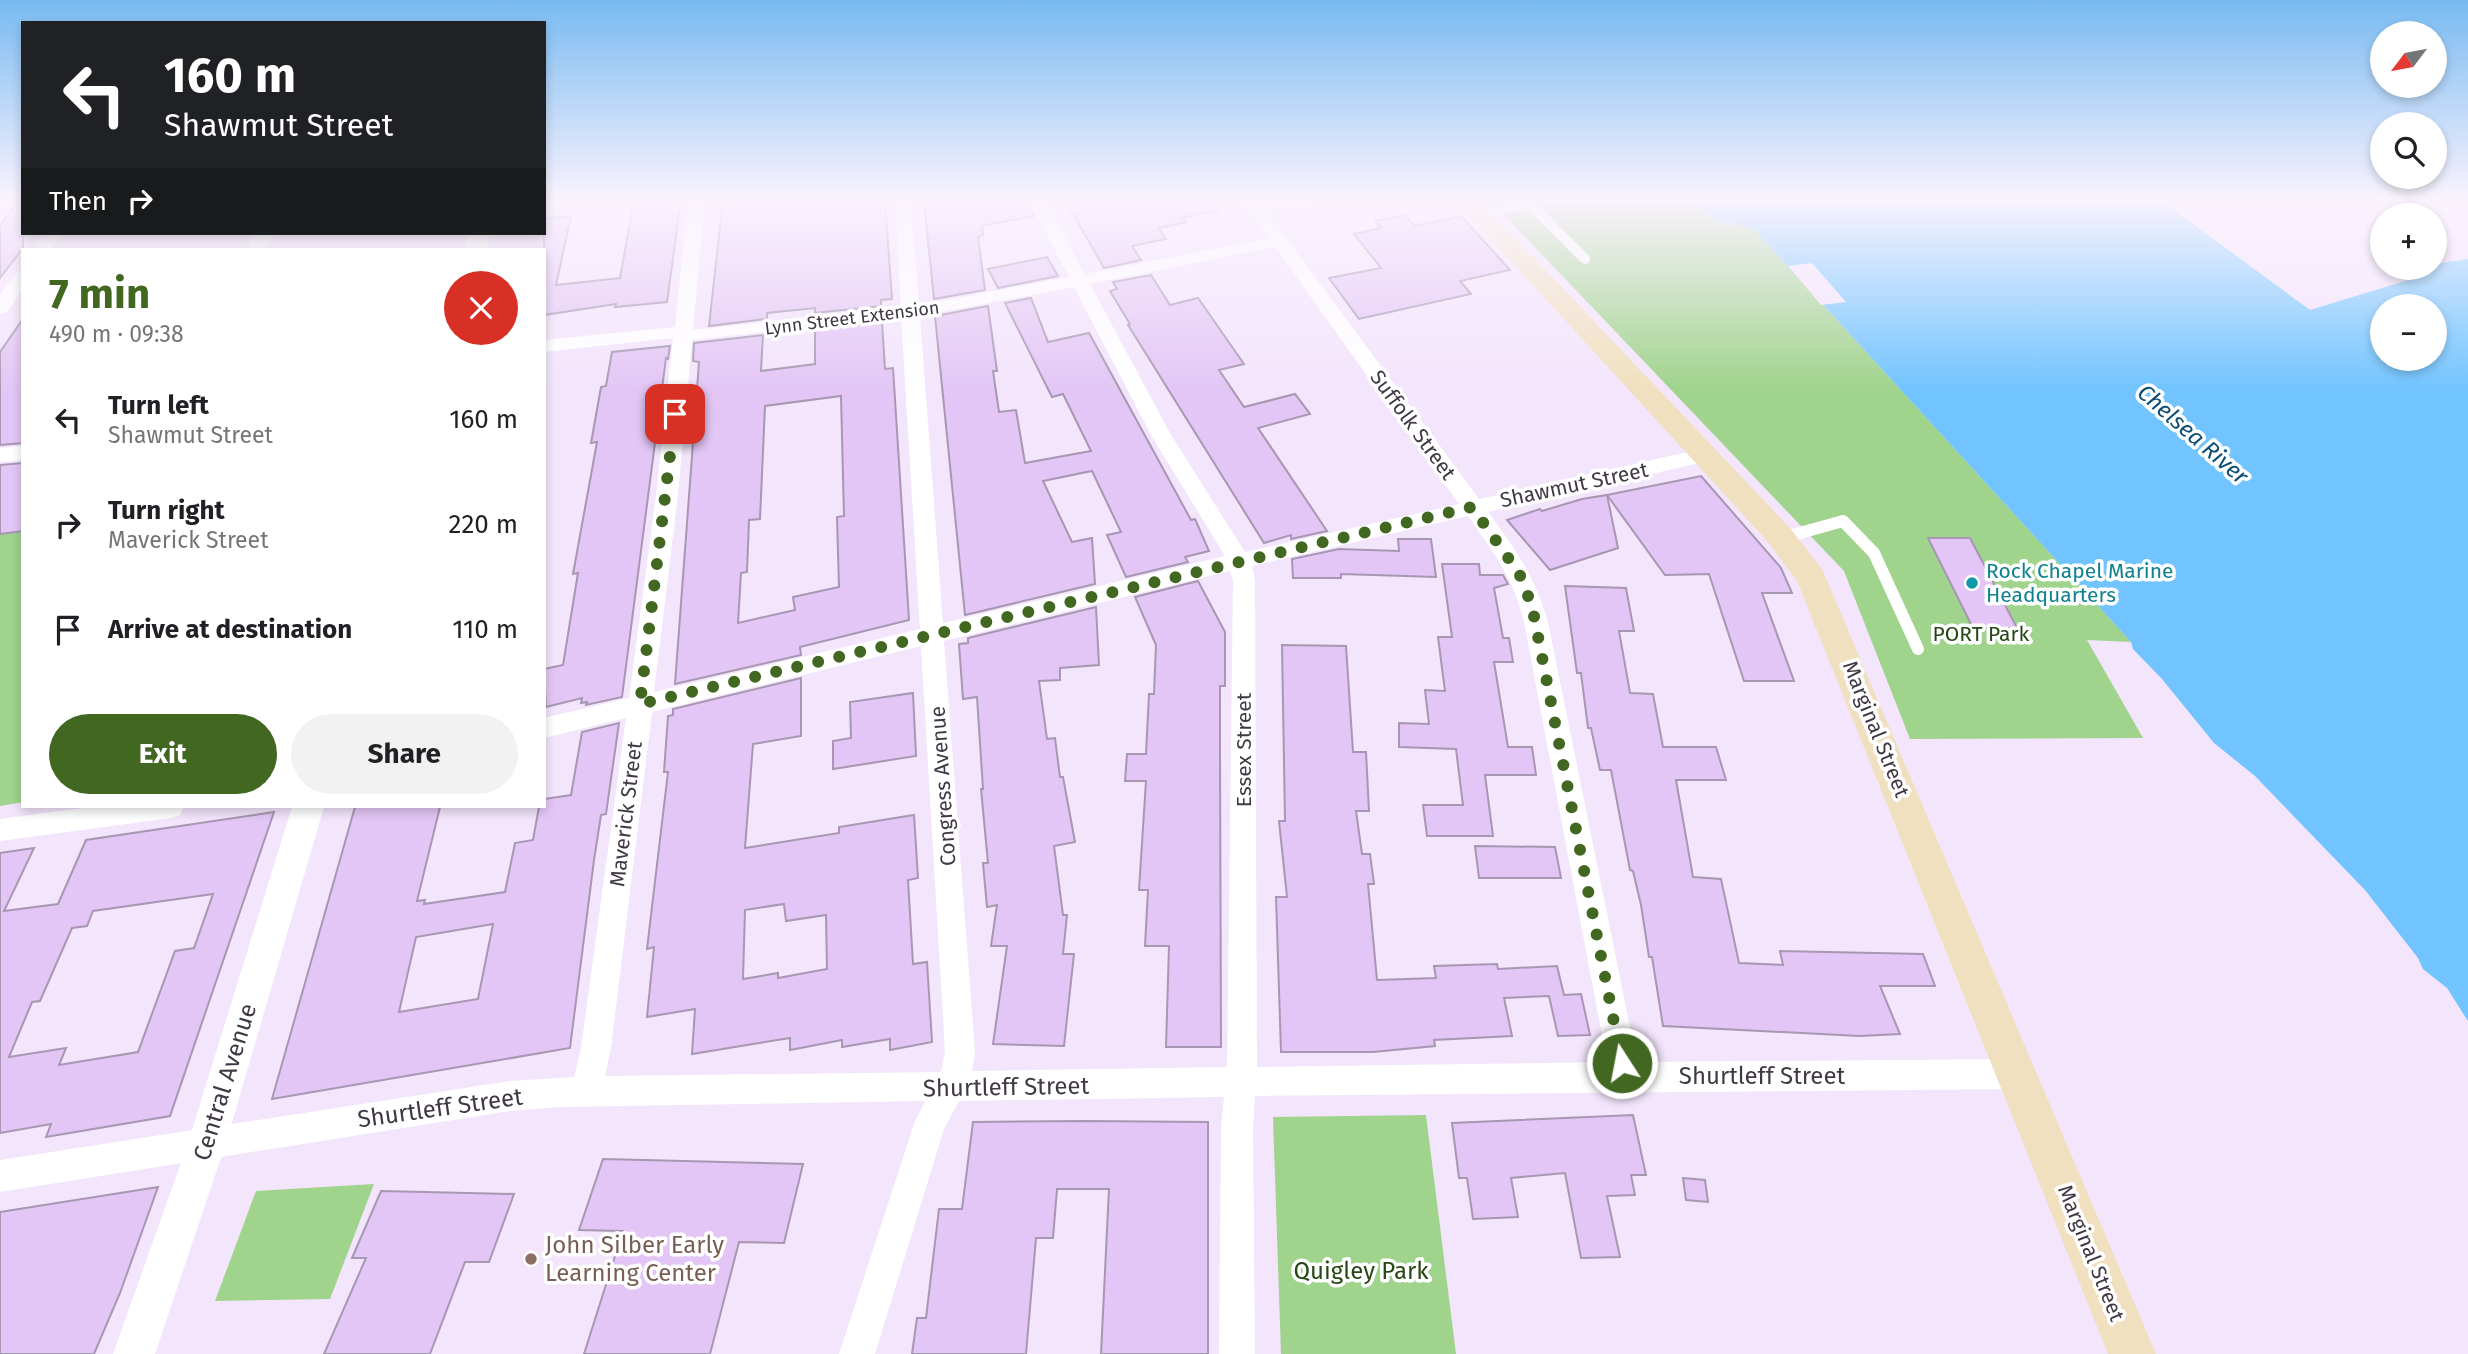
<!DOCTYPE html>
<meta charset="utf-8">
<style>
:root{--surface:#fff;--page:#f2f2f2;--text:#202124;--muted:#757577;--accent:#426720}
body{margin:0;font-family:"Fira Sans",sans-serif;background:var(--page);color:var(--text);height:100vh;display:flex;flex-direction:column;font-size:26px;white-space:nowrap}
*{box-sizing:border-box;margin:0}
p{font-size:23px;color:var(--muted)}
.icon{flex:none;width:38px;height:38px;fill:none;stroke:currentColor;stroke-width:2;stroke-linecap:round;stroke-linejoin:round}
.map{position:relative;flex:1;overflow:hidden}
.panel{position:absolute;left:21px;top:248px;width:525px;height:560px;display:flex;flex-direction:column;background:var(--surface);border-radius:0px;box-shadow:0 4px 10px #0003}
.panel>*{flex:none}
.guide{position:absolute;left:21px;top:21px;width:525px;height:214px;border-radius:0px;box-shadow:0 4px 10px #0003;background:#202124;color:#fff;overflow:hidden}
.needle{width:46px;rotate:238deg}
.fabs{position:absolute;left:2370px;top:21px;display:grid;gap:14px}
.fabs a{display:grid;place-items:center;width:77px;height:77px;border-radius:50%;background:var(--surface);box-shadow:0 4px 10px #0003;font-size:35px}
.pin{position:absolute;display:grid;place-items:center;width:60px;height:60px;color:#fff;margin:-30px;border-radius:14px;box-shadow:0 4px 10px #0006}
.me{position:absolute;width:77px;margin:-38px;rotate:349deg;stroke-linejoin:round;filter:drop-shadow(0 0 5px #0008)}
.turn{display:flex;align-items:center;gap:24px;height:147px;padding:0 28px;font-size:32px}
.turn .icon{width:91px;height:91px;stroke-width:2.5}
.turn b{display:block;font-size:49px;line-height:60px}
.then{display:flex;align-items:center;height:66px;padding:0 28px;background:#0003;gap:14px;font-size:26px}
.round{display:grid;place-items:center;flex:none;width:74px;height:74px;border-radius:37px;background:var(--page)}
.summary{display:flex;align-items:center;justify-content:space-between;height:119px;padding:0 28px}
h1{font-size:42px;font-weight:700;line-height:52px;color:var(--accent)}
.action{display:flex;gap:14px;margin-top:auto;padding:14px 28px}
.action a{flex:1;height:80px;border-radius:42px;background:var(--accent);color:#fff;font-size:28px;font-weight:700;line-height:80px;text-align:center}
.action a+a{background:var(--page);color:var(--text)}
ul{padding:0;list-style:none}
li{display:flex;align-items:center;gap:21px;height:105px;padding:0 28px}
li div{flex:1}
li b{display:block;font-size:26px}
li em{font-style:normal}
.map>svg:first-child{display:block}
.green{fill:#a0d38c}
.water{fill:#71c4ff;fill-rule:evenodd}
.pier{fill:#f3e5fc}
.building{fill:#e3c6f5;stroke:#a797b2;stroke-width:2;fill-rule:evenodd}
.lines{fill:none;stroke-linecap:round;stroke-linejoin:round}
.service-far1{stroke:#fff;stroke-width:10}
.service{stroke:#fff;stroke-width:12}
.minor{fill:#fff;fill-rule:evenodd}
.tertiary{fill:#fff;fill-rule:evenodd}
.secondary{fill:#f1e0bf;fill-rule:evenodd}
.route{stroke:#426720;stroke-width:12;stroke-dasharray:0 21.6}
.culture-dot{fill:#0f9aa8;stroke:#fff;stroke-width:2.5}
.education-dot{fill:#8d6e63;stroke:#fff;stroke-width:2.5}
.labels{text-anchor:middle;stroke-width:7;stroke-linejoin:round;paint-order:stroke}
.far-street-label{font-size:18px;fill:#403945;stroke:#fff}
.street-label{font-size:21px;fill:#403945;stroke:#fff}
.culture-label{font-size:21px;fill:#0d838f;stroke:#fff;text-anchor:start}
.park-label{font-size:21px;fill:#264815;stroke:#fff}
.water-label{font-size:23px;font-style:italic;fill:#0d4e74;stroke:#fff}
.near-street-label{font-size:24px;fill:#403945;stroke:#fff}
.near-education-label{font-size:24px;fill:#785e54;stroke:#fff;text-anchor:start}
.near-park-label{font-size:24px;fill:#264815;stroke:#fff}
</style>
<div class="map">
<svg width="2468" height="1354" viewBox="0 0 2468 1354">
<rect width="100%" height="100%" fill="#f3e5fc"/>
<!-- green -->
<g class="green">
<path d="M1490 200H1690L1716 220 1753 228 2131 642 2087 640 2143 738 1910 739 1844 571Z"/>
<path d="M23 531V802L0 806V534Z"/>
<path d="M1426 1115 1456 1354H1281L1273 1117Z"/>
<path d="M374 1184 330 1299 215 1301 256 1191Z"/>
</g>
<!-- water -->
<path class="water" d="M1690 200H2160L2310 310 2405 281 2427 268H2434V264L2468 259V1021L2447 988 2423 969 2418 958 2365 890 2255 776 2214 743 2162 679 2133 649 2131 642 1753 228 1716 220ZM2382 306H2434V359H2382Z"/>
<!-- pier -->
<path class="pier" d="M1812 263 1846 302 1821 305 1788 266Z"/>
<!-- building -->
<g class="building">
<path d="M19 200H23V248L0 278V226Z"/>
<path d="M634 200H681L667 302 615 307 616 304 544 315V219L571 216 556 285 620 278Z"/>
<path d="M723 200H885L892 299 881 300V306L815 313V308L767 313V319L709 326Z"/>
<path d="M943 200H1027L1034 216 982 226 983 235 978 237 985 290 934 299 924 202Z"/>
<path d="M1065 200H1218L1219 210 1183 218 1186 222 1159 228 1166 239 1132 246 1141 260 1104 268Z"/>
<path d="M1405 215 1414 226 1461 216 1510 270 1460 281 1471 294 1359 319 1329 278 1381 268 1354 234 1381 228 1375 221Z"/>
<path d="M1047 257 1058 276 998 288 988 269Z"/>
<path d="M1151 275 1170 305 1198 298 1244 364 1219 370 1244 407 1295 394 1310 414 1258 428 1327 531 1291 539V535L1264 543 1128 325 1130 324 1110 291 1117 289 1113 282Z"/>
<path d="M1031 298 1048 342 1089 333 1191 520 1195 519 1209 551 1185 557 1188 562 1126 577 1107 535 1121 532 1092 471 1043 481 1072 542 1092 538 1095 584 965 615 935 316 988 306 997 371H993L999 412 1016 410 1025 463 1091 451 1063 394 1052 397 1005 303Z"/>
<path d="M23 319V443L0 445V352Z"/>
<path d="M882 322 885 369 893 368 909 620 800 647 801 655 675 684 699 362 693 361 694 343 763 335 761 371 815 364V329ZM841 396 844 516 837 517 839 587 793 597 795 610 738 623 741 573 747 572 749 520 760 519 765 406Z"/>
<path d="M670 346 668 359 666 358 622 697 586 705 587 702 581 703 582 698 546 707 544 669 563 665 578 573 573 574 597 442 591 443 601 387 606 386 612 352Z"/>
<path d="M23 463V531L0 534V465Z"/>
<path d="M1701 476 1781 568 1792 593H1762L1794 681H1744L1709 574 1665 575 1607 495Z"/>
<path d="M1607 495 1618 548 1550 570 1507 520 1540 509 1542 511 1582 499Z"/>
<path d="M1928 538H1970L2017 628H1973Z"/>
<path d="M1398 539H1431L1436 577 1341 574V578H1293L1292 559 1339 549 1399 551Z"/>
<path d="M1442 564H1479L1480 575H1503L1508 584 1494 588 1503 638H1509L1513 662H1494L1508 747H1532L1536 775H1485L1493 836H1427L1423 805H1463L1456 749 1399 747V723L1429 724 1425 690 1445 691 1438 637H1452Z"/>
<path d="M1198 581 1225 632V686H1220V754L1221 1047H1166L1169 946H1145L1148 890H1139L1146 781H1125L1127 754H1146L1149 694H1154L1156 645 1135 597Z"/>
<path d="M1565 586 1626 588 1634 631H1619L1630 693 1653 694 1663 747H1716L1726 780H1676L1693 877 1721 879 1739 963 1783 965 1780 951 1923 954 1935 986H1880L1900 1034 1859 1036 1663 1026 1652 957H1649L1641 905 1633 871 1630 870 1611 770H1600L1591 728H1588L1581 673H1577Z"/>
<path d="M1096 607 1099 665 1060 668V680L1039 681 1047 739 1055 738 1060 777H1063L1075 842 1054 846 1063 915H1067L1063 954H1074L1064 1046 993 1044 1007 946H991L997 905 987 907 983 863H988L981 789H983L977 697 963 699 959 644 968 643V638Z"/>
<path d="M1282 645 1346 646 1353 752H1366L1369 811H1356L1362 854H1370L1374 884H1368L1377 980 1436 978 1434 966 1497 964 1498 969 1557 966 1564 995 1581 994 1590 1035 1558 1036 1549 996 1504 998 1512 1036 1434 1040 1435 1046 1373 1052H1281L1276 897H1287L1279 821H1285Z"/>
<path d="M801 678V736L753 744 745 848 839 833V827L914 815 918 878 908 880 913 964 927 962 932 1042 890 1050V1039L842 1047V1040L790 1050V1038L692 1054 695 1009 647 1017 654 947 647 949 668 772H664L668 716 673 715V709ZM784 904 786 921 826 915 827 969 778 978V973L743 979 745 910Z"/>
<path d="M913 693 916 756 833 769V741L851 738 850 702Z"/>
<path d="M619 723 606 814 601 815 594 860 570 1048 272 1099 355 807H440L417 901 425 900 424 904 505 892 515 843 533 840 539 807H544V799L571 795 582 732ZM493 924 478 999 399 1012 416 937Z"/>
<path d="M274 812 170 1116 46 1137 51 1124 0 1133V853L34 848 4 911 58 904 86 840ZM213 894 194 948 175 951 138 1052 59 1065 66 1048 9 1057 32 1002 40 1001 72 928 87 926 93 911Z"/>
<path d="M1475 846 1555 847 1561 878H1479Z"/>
<path d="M1633 1115 1646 1175H1631L1635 1195 1607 1196 1620 1257 1581 1258 1565 1173 1511 1178 1518 1217 1473 1219 1467 1178H1459L1452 1123Z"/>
<path d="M1085 1121 1208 1122V1354H1101L1109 1189H1057L1053 1238H1036L1026 1354H912L917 1318H926L939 1209H962L973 1122Z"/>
<path d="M603 1159 803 1164 784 1243 739 1242 710 1354H584L623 1231 579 1230Z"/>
<path d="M1683 1178 1705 1180 1708 1202 1686 1200Z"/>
<path d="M158 1187 120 1293 94 1354H0V1212Z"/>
<path d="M381 1191 514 1194 489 1262H465L430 1354H324L366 1258H352Z"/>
</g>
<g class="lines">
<!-- service-far1 -->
<g class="service-far1">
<path d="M1526 200 1585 259"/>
<path d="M1478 214 1529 203"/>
</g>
<!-- service -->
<path class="service" d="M1782 538 1843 521 1874 553 1918 649"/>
<!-- minor -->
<g class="minor">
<path d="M0 200H9L0 206Z"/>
<path d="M688 200H705L693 329H703L901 306 895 200H911L919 305 1069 277 1029 200H1046L1085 274 1269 238 1242 200H1259L1262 204 1279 200H1313L1311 204 1268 213 1479 499 1705 448 1712 450 1715 455 1712 460 1488 512C1516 550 1535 576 1548 622L1637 1062 2018 1059 2029 1064 2033 1074 2029 1084 2018 1089 1255 1096 1253 1127 1255 1354H1219L1221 1127 1224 1097 959 1101 944 1129 875 1354H839L914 1124 925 1101 560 1107 510 1111 0 1192V1160L510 1081 574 1077 581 1048 626 718 544 738V718L629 698 656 495 673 338 544 352V340L675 327ZM1275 247 1459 504 1245 552 1171 435 1090 284ZM1074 287 1151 435 1225 556 943 623 920 316ZM901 317 920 629 654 692 678 495 692 340ZM1468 516C1495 555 1512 575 1524 622L1607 1062 1257 1067 1255 580 1252 566ZM1230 571 1233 580 1227 1067 972 1071 975 1052 944 641ZM921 646 945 1052 941 1072 605 1076 611 1048 652 712Z"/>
<path d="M45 233H63L51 250H33Z"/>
<path d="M256 233H274L265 250H247Z"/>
<path d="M23 271V289L7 312 0 314V295L17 272Z"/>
<path d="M23 446V460L0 462V448Z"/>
<path d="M91 807H184L180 815 171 818 0 841V819Z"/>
</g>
<!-- tertiary -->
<g class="tertiary">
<path d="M470 233H491L486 250H464Z"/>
<path d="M292 807H324L226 1143 155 1354H113L188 1143Z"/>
</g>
<!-- secondary -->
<path class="secondary" d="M1455 200H1479L1790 528 1822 569 2156 1354H2108L1797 581 1768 542Z"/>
</g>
<!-- sky -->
<linearGradient id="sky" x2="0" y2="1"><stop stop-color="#78baf1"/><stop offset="0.51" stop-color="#faf3fe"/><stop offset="1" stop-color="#faf3fe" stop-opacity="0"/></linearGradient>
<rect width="2468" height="390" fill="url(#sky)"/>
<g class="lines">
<!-- route -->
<path class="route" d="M675 414 640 704 1472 507 1519 573 1532 606 1622 1063"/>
</g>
<!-- markers -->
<circle class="culture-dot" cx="1972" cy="583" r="7"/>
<circle class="education-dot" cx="531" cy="1259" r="7"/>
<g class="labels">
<!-- far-street labels -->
<g class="far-street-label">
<text transform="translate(852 318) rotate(-7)" y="6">Lynn Street Extension</text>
</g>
<!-- street labels -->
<g class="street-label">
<text transform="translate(1413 425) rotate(54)" y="7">Suffolk Street</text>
<text transform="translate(1574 485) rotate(-12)" y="7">Shawmut Street</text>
<text transform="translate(1876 729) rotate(68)" y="7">Marginal Street</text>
<text transform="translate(1244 750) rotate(-90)" y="7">Essex Street</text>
<text transform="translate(943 786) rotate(-94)" y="7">Congress Avenue</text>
<text transform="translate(626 814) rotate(-83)" y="7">Maverick Street</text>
<text transform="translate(2091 1253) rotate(68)" y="7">Marginal Street</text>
</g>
<!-- culture labels -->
<g class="culture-label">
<text x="1986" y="578">Rock Chapel Marine<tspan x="1986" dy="24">Headquarters</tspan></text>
</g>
<!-- park labels -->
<g class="park-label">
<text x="1981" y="641">PORT Park</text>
</g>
<!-- water labels -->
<g class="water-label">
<text transform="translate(2193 434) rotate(41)" y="8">Chelsea River</text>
</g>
<!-- near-street labels -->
<g class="near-street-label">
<text x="1762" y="1084">Shurtleff Street</text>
<text transform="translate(225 1082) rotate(-73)" y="8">Central Avenue</text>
<text transform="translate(1006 1087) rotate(-1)" y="8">Shurtleff Street</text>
<text transform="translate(440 1108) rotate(-8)" y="8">Shurtleff Street</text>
</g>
<!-- near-education labels -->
<g class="near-education-label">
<text x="545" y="1253">John Silber Early<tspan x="545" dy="28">Learning Center</tspan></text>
</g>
<!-- near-park labels -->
<g class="near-park-label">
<text x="1361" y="1279">Quigley Park</text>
</g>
</g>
</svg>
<div class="fabs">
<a><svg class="needle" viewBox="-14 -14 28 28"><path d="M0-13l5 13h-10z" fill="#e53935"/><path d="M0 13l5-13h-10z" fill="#757577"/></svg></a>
<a><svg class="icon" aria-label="search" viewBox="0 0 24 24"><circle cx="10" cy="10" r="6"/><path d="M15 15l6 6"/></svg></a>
<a>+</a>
<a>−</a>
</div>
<div class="pin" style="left:675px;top:414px;background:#d93025"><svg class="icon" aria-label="arrive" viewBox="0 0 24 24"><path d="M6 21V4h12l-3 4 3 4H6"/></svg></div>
<svg class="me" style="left:1622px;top:1063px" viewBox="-20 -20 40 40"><circle r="17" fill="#426720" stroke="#fff" stroke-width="3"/><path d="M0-11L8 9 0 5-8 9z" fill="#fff"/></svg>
<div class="guide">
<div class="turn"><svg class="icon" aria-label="left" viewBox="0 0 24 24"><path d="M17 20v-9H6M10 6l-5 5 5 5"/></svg><div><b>160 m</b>Shawmut Street</div></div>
<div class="then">Then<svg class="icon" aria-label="right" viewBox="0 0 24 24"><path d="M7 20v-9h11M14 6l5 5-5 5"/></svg></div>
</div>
<section class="panel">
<div class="summary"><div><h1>7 min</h1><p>490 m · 09:38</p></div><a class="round" style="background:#d93025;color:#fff"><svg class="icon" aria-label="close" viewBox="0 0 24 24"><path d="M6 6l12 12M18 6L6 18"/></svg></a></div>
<ul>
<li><svg class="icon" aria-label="left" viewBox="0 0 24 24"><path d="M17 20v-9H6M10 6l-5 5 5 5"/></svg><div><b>Turn left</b><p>Shawmut Street</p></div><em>160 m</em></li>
<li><svg class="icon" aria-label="right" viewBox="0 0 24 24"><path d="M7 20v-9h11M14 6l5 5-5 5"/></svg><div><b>Turn right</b><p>Maverick Street</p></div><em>220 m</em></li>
<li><svg class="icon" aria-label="arrive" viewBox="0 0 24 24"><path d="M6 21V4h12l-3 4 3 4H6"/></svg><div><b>Arrive at destination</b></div><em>110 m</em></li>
</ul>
<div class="action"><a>Exit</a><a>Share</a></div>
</section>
</div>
